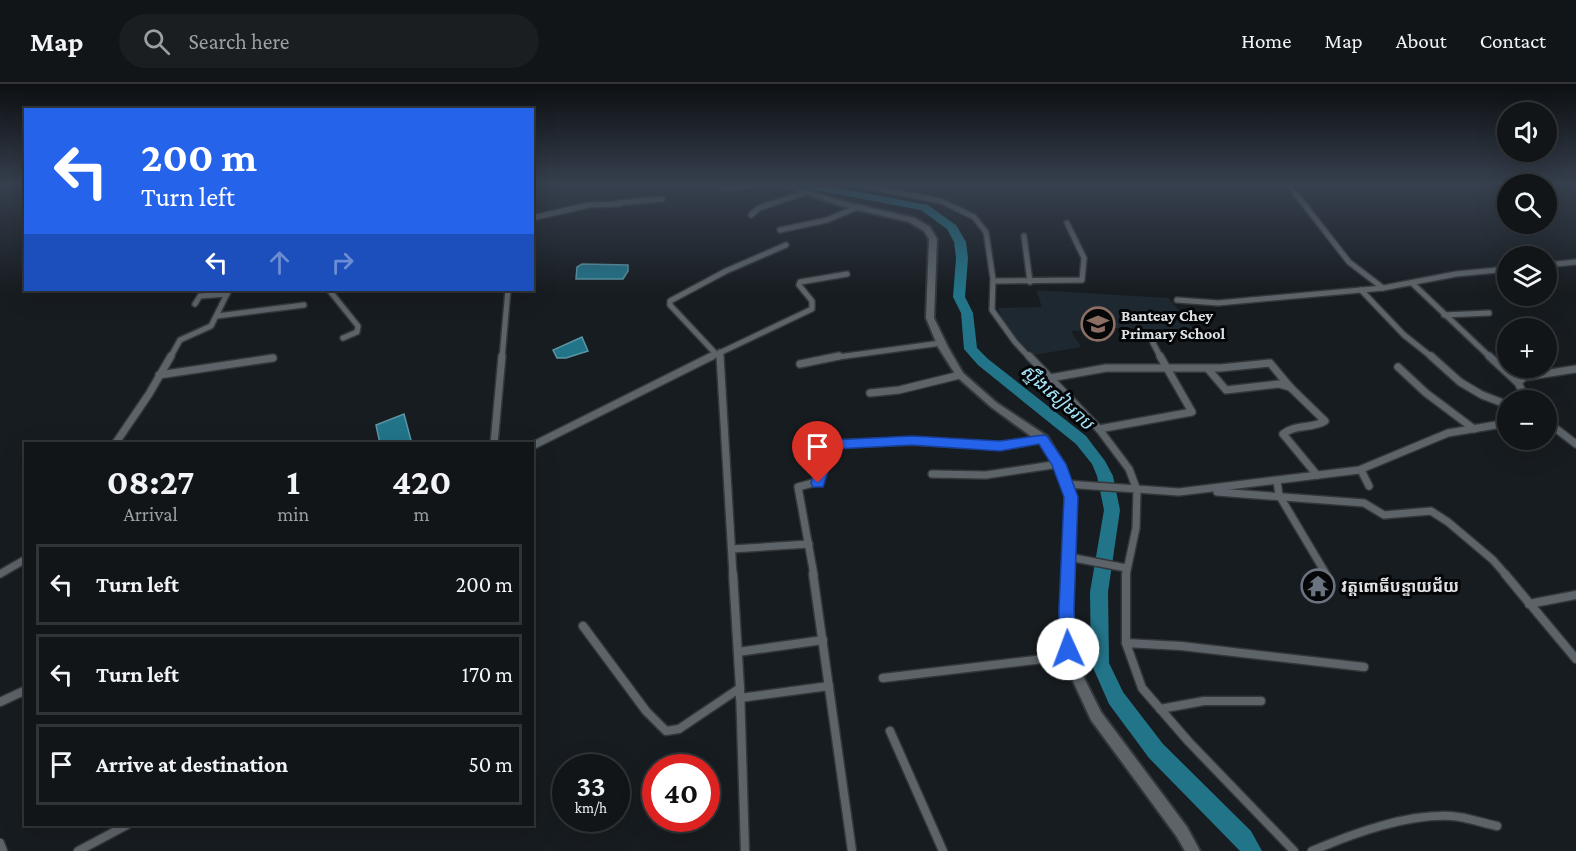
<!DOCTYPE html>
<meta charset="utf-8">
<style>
:root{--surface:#111518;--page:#1a1e21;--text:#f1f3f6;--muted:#9c9fa2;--line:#303437}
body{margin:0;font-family:"Crimson Pro","Noto Sans Khmer",serif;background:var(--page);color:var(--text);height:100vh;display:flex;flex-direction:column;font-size:22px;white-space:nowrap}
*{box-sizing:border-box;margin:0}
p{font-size:20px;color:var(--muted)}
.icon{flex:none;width:33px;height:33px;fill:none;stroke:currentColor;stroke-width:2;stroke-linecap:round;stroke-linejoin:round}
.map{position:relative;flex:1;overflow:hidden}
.drawer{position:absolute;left:24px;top:358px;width:510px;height:384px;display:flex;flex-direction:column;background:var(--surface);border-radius:0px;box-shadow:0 6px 24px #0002,0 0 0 2px var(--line)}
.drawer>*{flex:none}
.top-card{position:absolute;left:24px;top:24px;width:510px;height:183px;border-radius:0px;box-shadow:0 6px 24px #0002,0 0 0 2px var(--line);background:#2563eb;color:#fff;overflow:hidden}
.buttons{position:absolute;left:1497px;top:18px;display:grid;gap:12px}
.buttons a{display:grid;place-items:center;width:60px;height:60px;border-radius:50%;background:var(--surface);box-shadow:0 6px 24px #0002,0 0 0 2px var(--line);font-size:30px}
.speed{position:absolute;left:552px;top:670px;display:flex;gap:12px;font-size:30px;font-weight:700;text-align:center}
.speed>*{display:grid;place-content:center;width:78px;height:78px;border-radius:50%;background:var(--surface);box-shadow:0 6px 24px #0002,0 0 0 2px var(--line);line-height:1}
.speed small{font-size:15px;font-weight:400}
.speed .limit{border:9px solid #d22;background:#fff;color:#111}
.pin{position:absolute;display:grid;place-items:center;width:51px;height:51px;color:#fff;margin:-62px -26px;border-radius:50% 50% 50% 0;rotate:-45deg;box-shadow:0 0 6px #0007}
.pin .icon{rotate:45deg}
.me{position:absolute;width:66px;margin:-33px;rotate:358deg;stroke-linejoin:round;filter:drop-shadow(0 0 4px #0008)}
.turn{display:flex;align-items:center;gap:21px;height:126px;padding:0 18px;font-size:27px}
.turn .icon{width:78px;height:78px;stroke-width:2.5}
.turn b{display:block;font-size:42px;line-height:51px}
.lanes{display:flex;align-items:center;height:57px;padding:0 18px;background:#0003;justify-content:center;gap:30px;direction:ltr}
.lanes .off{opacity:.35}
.eta{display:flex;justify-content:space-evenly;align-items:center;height:102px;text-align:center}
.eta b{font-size:36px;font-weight:700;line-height:42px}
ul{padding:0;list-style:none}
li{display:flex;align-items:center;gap:18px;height:81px;margin:0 12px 9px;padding:0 6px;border:3px solid var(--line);border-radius:0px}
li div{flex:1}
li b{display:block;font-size:22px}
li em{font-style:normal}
header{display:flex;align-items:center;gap:36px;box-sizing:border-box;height:84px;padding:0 30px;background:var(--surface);border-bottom:2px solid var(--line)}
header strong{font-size:28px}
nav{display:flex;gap:33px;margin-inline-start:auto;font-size:21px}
.search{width:420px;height:54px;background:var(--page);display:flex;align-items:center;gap:15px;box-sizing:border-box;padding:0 21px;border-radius:33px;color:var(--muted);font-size:22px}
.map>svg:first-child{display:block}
.built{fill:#1e2830}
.water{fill:#227489;stroke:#5b95a5;stroke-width:1.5}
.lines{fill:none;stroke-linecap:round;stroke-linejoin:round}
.river{fill:#227489;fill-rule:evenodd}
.street-far2-casing{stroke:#33373a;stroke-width:8}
.street-far1-casing{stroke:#33373a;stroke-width:10}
.street-casing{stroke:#33373a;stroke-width:11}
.secondary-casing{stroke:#33373a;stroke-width:4}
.street-far2{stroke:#5d6469;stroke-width:5}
.street-far1{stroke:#5d6469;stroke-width:7}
.street{stroke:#5d6469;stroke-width:8}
.secondary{fill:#5d6469;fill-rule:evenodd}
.route{fill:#2563eb;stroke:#184099;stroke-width:1.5}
.labels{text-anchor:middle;stroke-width:6;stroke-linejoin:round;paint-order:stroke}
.poi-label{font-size:16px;font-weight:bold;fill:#dfe3e6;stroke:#050608;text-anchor:start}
.water-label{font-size:18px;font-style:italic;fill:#a7e4f7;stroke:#050608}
</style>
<header>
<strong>Map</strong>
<div class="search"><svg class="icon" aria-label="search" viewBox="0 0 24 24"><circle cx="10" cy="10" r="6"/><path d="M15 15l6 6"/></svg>Search here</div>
<nav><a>Home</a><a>Map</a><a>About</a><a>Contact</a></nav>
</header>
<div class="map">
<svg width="1576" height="767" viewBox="0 0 1576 767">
<rect width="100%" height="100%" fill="#171c20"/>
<!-- built -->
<path class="built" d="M1036 206 1169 214 1195 247 1112 244 1071 247 1081 263 1034 271 1016 254 1003 236 998 224 1042 223Z"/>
<!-- water -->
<g class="water">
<path d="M582 180 628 181V187L623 195H576L577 183Z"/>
<path d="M582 253 588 267 566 274H557L553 266Z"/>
<path d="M404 330 412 360H380L376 341Z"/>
</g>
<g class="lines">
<!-- river -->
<path class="river" d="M800 101H823L928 121 956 141 966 158 968 174 965 213 973 229 977 264 988 275 1086 352 1105 377 1113 392 1120 426 1108 508 1109 579 1123 608 1163 660 1251 747 1262 767H1240L1149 674 1109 620 1091 579 1090 508 1104 426 1097 392 1092 380 1076 360 978 281 964 265 961 229 953 213 956 174 954 158 947 145 921 126 805 104Z"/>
<!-- street-far2 casing -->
<g class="street-far2-casing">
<g id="street-far2">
<path d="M860 101 941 117 974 133 986 148 993 195 992 226 1015 258 1030 274"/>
<path d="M1289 101 1349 178 1383 204"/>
<path d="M723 105 749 101"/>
<path d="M616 119 662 115"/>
<path d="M751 131 759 124 804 109"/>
<path d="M532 134 589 121 619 120"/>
<path d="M780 146 827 136 858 123"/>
<path d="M1024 152 1030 198"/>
<path d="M1546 181 1576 178"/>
<path d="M993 197 1082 196 1084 174 1067 139"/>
<path d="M1413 200 1491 274"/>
<path d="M329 206 358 242 357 248 343 254"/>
<path d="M1361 206 1404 251 1433 274"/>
<path d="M1177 216 1218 219 1383 204 1456 190 1508 185"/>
<path d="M195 220 200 212 227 210"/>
<path d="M1444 231 1489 229"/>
<path d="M217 232 304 221"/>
<path d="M1153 259 1161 274"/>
<path d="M720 268V274"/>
<path d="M716 270 670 221V217L726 187 786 161"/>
<path d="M170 274 180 256 211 242 229 206"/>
<path d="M502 274 508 206"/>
<path d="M709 274 812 225V217L799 201 800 198 847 190"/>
<path d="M831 274 941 259"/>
</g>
</g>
<!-- street-far1 casing -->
<g class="street-far1-casing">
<g id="street-far1">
<path d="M720 272 733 491"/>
<path d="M1029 272 1099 345 1129 385 1137 406 1136 444 1126 491"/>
<path d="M1431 272 1460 298 1482 311 1508 321"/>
<path d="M1489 272 1518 299"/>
<path d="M800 280 839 272"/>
<path d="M1398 283 1426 309 1474 345"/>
<path d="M1208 285 1226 306 1279 300 1290 303"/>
<path d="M159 291 273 274"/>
<path d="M1050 294 1106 284H1220L1270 279 1290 303 1325 337C1312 345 1295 340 1283 350L1317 391"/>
<path d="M870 309 899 306 960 291"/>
<path d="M1527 316 1518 299 1524 293 1576 285"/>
<path d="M1546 337 1576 360"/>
<path d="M1099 345 1192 328 1160 272"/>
<path d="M115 360 149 310 171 272"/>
<path d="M494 360 502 272"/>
<path d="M532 362 712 272"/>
<path d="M1361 386 1369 402"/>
<path d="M932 390 986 391 1059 380"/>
<path d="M1277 397 1279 411 1326 490"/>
<path d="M1066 400 1179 408 1359 386 1448 349 1508 339"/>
<path d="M1217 408 1364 419 1384 431 1431 427 1448 438 1493 476 1506 491"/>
<path d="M732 465 809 460"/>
<path d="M1069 473 1126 484"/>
<path d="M0 490 26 475"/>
<path d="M814 491 798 403 820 397 827 365 832 360 912 357 1000 362 1043 355"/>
</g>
</g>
<!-- street casing -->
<g class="street-casing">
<g id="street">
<path d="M733 490 740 604 745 767"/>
<path d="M813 490 852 767"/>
<path d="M1126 490V559L1142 604 1189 658 1294 767"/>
<path d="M1505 490 1576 575"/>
<path d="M1529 520 1576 511"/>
<path d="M583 542 646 627 666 647 679 645 740 604"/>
<path d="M1126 559 1181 562 1364 583"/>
<path d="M738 568 823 556"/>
<path d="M883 594 1069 572"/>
<path d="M740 614 829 602"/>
<path d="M0 618 26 606"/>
<path d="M1160 625 1204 617H1261"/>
<path d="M890 647 943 767"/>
<path d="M0 759 3 767"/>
<path d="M78 767 127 741"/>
<path d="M1312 767C1354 749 1406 730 1451 732 1467 733 1482 739 1497 742"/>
</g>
</g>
<!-- secondary casing -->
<g class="secondary-casing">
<path id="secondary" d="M778 101H790L846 118 915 134 930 143 937 155 934 234 948 263 963 289 997 319 1047 352 1064 380 1076 413 1072 540 1074 565 1078 582 1101 628 1187 743 1200 767H1185L1177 753 1091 636 1066 582 1062 565 1060 540 1066 413 1054 381 1039 358 991 323 957 293 938 263 926 234 929 155 924 147 909 138 841 122Z"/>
</g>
<!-- street-far2 -->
<use href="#street-far2" class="street-far2"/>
<!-- street-far1 -->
<use href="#street-far1" class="street-far1"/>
<!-- street -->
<use href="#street" class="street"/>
<!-- secondary -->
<use href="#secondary" class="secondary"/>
</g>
<!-- sky -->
<linearGradient id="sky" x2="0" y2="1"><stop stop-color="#0d0f12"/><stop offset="0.48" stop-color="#36404e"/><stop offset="1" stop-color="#36404e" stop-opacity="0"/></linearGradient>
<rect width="1576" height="209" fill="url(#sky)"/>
<!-- route -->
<path class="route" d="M1043 351 1047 352 1066 380 1078 413 1074 525 1076 565 1073 570 1068 572 1062 570 1059 565V525L1064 413 1052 381 1039 360 1000 367 912 361 835 365 823 403H813L811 399 820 365 832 356 912 352 1000 357Z"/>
<!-- icons -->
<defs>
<g id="school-ring" transform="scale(1.725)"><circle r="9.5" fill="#050608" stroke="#8d6e63" stroke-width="1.5"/><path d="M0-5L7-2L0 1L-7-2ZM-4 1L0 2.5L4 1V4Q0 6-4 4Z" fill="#8d6e63"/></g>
<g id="temple-ring" transform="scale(1.725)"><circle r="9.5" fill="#050608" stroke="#6b7280" stroke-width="1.5"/><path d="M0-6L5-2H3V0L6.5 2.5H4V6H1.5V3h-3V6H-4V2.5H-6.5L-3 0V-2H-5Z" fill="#6b7280"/></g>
</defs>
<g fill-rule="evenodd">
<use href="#school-ring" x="1098" y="240"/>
<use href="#temple-ring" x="1318" y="502"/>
</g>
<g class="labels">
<!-- poi labels -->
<g class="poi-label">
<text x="1121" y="237">Banteay Chey<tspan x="1121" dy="18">Primary School</tspan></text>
<text x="1341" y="508">វត្តពោធិ៍បន្ទាយជ័យ</text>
</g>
<!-- water labels -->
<g class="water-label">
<text transform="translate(1057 313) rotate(41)" y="6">ស្ទឹងសៀមរាប</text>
</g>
</g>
</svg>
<div class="buttons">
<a><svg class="icon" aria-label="sound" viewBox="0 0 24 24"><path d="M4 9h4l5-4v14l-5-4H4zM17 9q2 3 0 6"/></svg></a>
<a><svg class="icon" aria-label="search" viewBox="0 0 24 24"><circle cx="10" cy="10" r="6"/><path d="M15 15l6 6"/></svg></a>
<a><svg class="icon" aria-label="layers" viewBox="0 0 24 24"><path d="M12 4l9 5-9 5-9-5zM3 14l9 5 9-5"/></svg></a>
<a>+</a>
<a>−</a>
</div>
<div class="speed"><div>33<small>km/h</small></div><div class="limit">40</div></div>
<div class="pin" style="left:818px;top:399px;background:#d93025"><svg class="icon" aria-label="arrive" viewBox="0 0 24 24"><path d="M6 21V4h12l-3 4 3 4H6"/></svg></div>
<svg class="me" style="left:1068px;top:565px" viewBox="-20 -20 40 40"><circle r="19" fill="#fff"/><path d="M0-13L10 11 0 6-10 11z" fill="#2563eb"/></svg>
<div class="top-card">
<div class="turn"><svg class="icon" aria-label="left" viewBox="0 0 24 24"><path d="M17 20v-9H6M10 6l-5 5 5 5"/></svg><div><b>200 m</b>Turn left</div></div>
<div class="lanes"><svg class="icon" aria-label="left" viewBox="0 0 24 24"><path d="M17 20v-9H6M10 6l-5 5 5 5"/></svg><svg class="icon off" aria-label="ahead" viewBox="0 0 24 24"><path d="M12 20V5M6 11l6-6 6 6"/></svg><svg class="icon off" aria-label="right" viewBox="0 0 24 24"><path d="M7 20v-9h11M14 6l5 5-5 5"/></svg></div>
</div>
<section class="drawer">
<div class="eta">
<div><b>08:27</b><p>Arrival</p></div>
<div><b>1</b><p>min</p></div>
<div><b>420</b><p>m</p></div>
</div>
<ul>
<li><svg class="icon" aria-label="left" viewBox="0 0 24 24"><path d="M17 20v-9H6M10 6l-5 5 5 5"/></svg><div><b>Turn left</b></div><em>200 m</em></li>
<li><svg class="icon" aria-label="left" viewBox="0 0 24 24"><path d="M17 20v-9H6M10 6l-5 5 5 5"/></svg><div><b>Turn left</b></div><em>170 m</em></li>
<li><svg class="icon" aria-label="arrive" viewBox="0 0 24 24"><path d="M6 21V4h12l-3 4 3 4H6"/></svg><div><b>Arrive at destination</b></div><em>50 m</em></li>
</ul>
</section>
</div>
